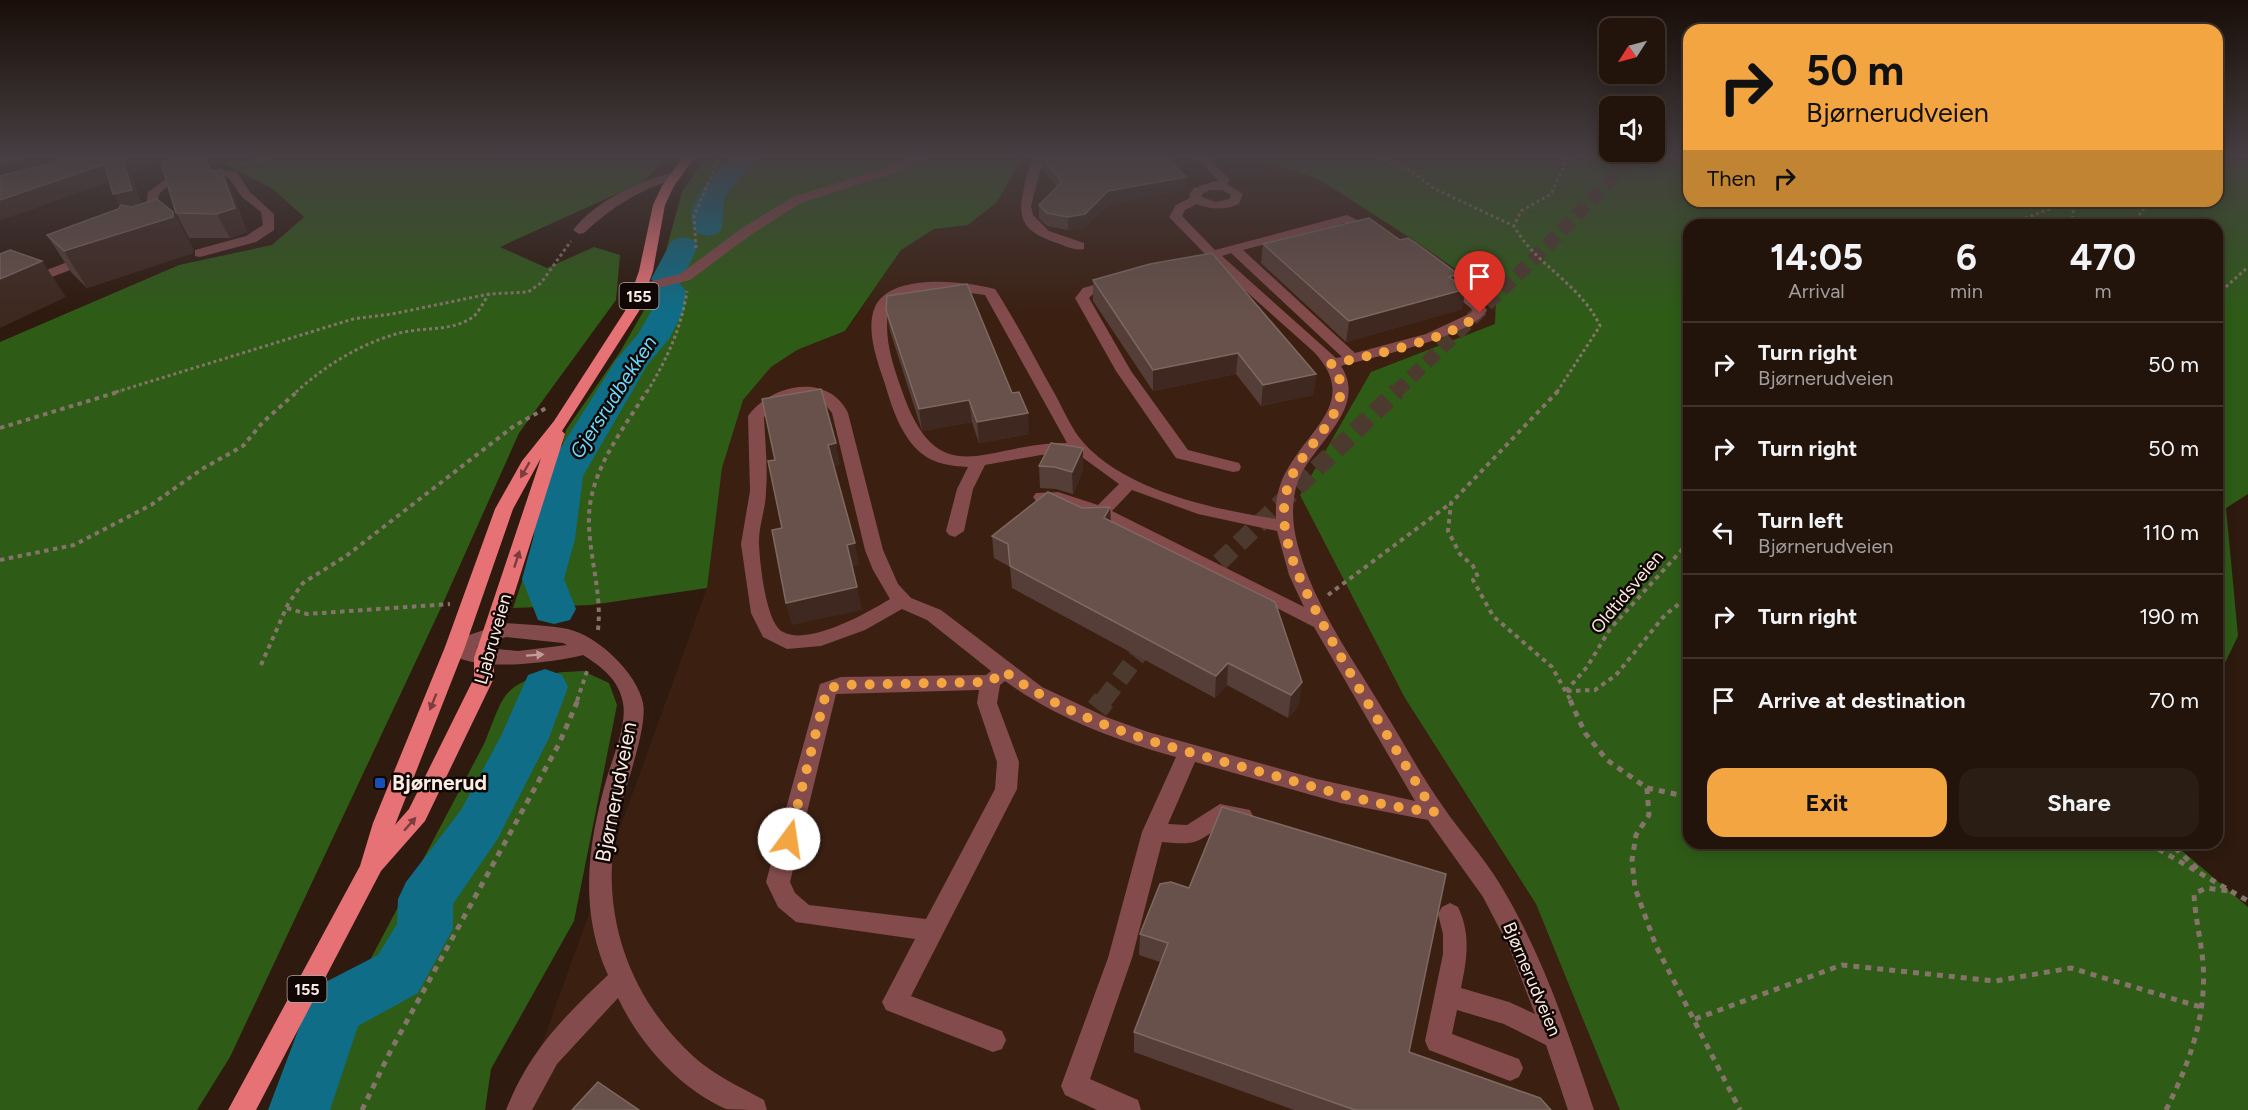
<!DOCTYPE html>
<meta charset="utf-8">
<style>
:root{--surface:#22140b;--page:#2a1d14;--text:#f1f3f6;--muted:#a29e9d;--line:#3f332c;--accent:#f2a540}
body{margin:0;font-family:Figtree,sans-serif;background:var(--page);color:var(--text);height:100vh;display:flex;flex-direction:column;font-size:22px;white-space:nowrap}
*{box-sizing:border-box;margin:0}
p{font-size:20px;color:var(--muted)}
.icon{flex:none;width:33px;height:33px;fill:none;stroke:currentColor;stroke-width:2;stroke-linecap:round;stroke-linejoin:round}
.map{position:relative;flex:1;overflow:hidden}
.side{position:absolute;left:1683px;top:219px;width:540px;height:630px;display:flex;flex-direction:column;background:var(--surface);border-radius:18px;box-shadow:0 3px 15px #0003,0 0 0 2px var(--line)}
.side>*{flex:none}
.guide{position:absolute;left:1683px;top:24px;width:540px;height:183px;border-radius:18px;box-shadow:0 3px 15px #0003,0 0 0 2px var(--line);background:#f2a540;color:#111;overflow:hidden}
.needle{width:39px;rotate:234deg}
.buttons{position:absolute;left:1599px;top:18px;display:grid;gap:12px}
.buttons a{display:grid;place-items:center;width:66px;height:66px;border-radius:12px;background:var(--surface);box-shadow:0 3px 15px #0003,0 0 0 2px var(--line);font-size:30px}
.pin{position:absolute;display:grid;place-items:center;width:51px;height:51px;color:#fff;margin:-62px -26px;border-radius:50% 50% 50% 0;rotate:-45deg;box-shadow:0 0 6px #0007}
.pin .icon{rotate:45deg}
.me{position:absolute;width:66px;margin:-33px;rotate:14deg;stroke-linejoin:round;filter:drop-shadow(0 0 4px #0008)}
.turn{display:flex;align-items:center;gap:21px;height:126px;padding:0 24px;font-size:27px}
.turn .icon{width:78px;height:78px;stroke-width:2.5}
.turn b{display:block;font-size:42px;line-height:51px}
.then{display:flex;align-items:center;height:57px;padding:0 24px;background:#0003;gap:12px;font-size:22px}
.eta{display:flex;justify-content:space-evenly;align-items:center;height:102px;text-align:center}
.eta b{font-size:36px;font-weight:700;line-height:42px}
.action{display:flex;gap:12px;margin-top:auto;padding:12px 24px}
.action a{flex:1;height:69px;border-radius:18px;background:var(--accent);color:#111;font-size:24px;font-weight:700;line-height:69px;text-align:center}
.action a+a{background:var(--page);color:var(--text)}
ul{padding:0;list-style:none}
li{display:flex;align-items:center;gap:18px;height:84px;padding:0 24px;border-top:2px solid var(--line)}
li div{flex:1}
li b{display:block;font-size:22px}
li em{font-style:normal}
.map>svg:first-child{display:block}
.built{fill:#3b2012}
.forest{fill:#2e5c17}
.lines{fill:none;stroke-linecap:round;stroke-linejoin:round}
.river{fill:#0f6d87;fill-rule:evenodd}
.minor-tunnel-far2{stroke:#4d3a2f;stroke-width:14;stroke-dasharray:14 7;stroke-linecap:butt}
.minor-tunnel-far1{stroke:#4d3a2f;stroke-width:18;stroke-dasharray:18 9;stroke-linecap:butt}
.minor-tunnel{stroke:#4d3a2f;stroke-width:23;stroke-dasharray:23 12;stroke-linecap:butt}
.path-far2{stroke:#86746a;stroke-width:3;stroke-dasharray:3 3;stroke-linecap:butt}
.path-far1{stroke:#86746a;stroke-width:4;stroke-dasharray:4.5 4.5;stroke-linecap:butt}
.path{stroke:#86746a;stroke-width:5;stroke-dasharray:6 6;stroke-linecap:butt}
.minor{fill:#834b4c;fill-rule:evenodd}
.major{fill:#e77276;fill-rule:evenodd}
.wall{fill:#553e37}
.shaded-wall{fill:#3e281f}
.building{fill:#67514a;stroke:#7e6962;stroke-width:1.5}
.oneway{fill:#7c3c3d}
.oneway2{fill:#bf9c98}
.route{stroke:#f2a540;stroke-width:10;stroke-dasharray:0 18}
.transit-dot{fill:#1a4fb4;stroke:#100704;stroke-width:2}
.labels{text-anchor:middle;stroke-width:5;stroke-linejoin:round;paint-order:stroke}
.shield{fill:#100704;stroke:#b4a7a1;stroke-width:1.5}
.shield-label{font-size:16px;font-weight:bold;fill:#fbece4}
.street-label{font-size:18px;fill:#fbece4;stroke:#100704}
.water-label{font-size:20px;font-style:italic;fill:#6bd8fd;stroke:#100704}
.near-poi-label{font-size:21px;font-weight:bold;fill:#fbece4;stroke:#100704;text-anchor:start}
.near-street-label{font-size:21px;fill:#fbece4;stroke:#100704}
</style>
<div class="map">
<svg width="2248" height="1110" viewBox="0 0 2248 1110">
<rect width="100%" height="100%" fill="#2e1a0f"/>
<!-- built -->
<path class="built" d="M1022 158H1257L1320 180 1420 244 1496 297V324L1371 372 1405 698 1536 904 1620 1110H518L707 588 722 468 743 400 770 367 797 350 846 331 901 250 934 228 968 224 997 202Z"/>
<!-- forest -->
<g class="forest">
<path d="M212 158H665L645 181 500 247 547 268 594 247 620 255 616 300 519 433 439 612 230 1057 197 1110H0V342L179 265 272 245 304 217 273 189Z"/>
<path d="M705 158H1022L997 202 968 225 934 229 901 250 845 331 797 350 771 367 743 400 722 468 707 588 591 605 513 608 546 510 566 430 620 352 655 291 682 192Z"/>
<path d="M1257 158H1689V201H2217V158H2248V494L2226 508 2238 636 2217 679V225H1689V843H2173L2248 907V1110H1620L1536 904 1405 698 1300 495 1371 372 1495 324 1496 297 1415 241 1320 180Z"/>
<path d="M583 671 609 683 617 705 574 921 491 1069 485 1110H291L484 744C490 730 495 714 502 701 517 674 557 672 583 671Z"/>
</g>
<g class="lines">
<!-- river -->
<g class="river">
<path d="M729 158H757C748 171 733 183 726 196 720 208 726 222 719 233L708 236 697 233C678 205 714 178 729 158Z"/>
<path d="M683 237 694 240 698 246 680 284 686 291 684 310 669 339 648 364 583 476 575 539 564 579 576 609 570 620 554 624 538 620 522 579 533 539 543 476 616 360 638 334 652 310 654 291 657 286 651 279 672 240Z"/>
<path d="M545 669 562 675 568 687 549 738 497 840 453 904V929L418 993 358 1026 330 1110H268L314 988 378 955 397 924 398 899 406 882 461 810 501 736 528 675Z"/>
</g>
<!-- minor-tunnel-far2 -->
<path class="minor-tunnel-far2" d="M1396 392 1540 253 1632 158"/>
<!-- minor-tunnel-far1 -->
<g class="minor-tunnel-far1">
<path d="M1200 581 1397 391"/>
<path d="M1103 701 1151 638"/>
</g>
<!-- minor-tunnel -->
<path class="minor-tunnel" d="M1097 709 1104 700"/>
<!-- path-far2 -->
<g class="path-far2">
<path d="M1379 158 1411 171 1435 189 1514 226"/>
<path d="M244 164 269 158"/>
<path d="M2008 225 2070 201"/>
<path d="M2072 225 2074 201"/>
<path d="M2132 225 2149 201"/>
<path d="M696 248 694 216 719 158"/>
<path d="M2217 295 2248 267"/>
<path d="M116 392 353 319 392 314 489 294 528 292 541 283 571 241"/>
<path d="M296 392C325 366 358 345 396 334 422 326 449 333 473 317 479 312 484 301 489 294"/>
<path d="M647 392C667 359 681 329 687 291"/>
<path d="M1557 392 1600 326C1581 284 1536 266 1514 226L1521 211 1551 194 1568 158"/>
</g>
<!-- path-far1 -->
<g class="path-far1">
<path d="M1558 391 1451 503 1448 531 1460 554 1473 566 1478 577 1473 580 1493 616 1552 667 1571 701"/>
<path d="M0 428 121 391"/>
<path d="M0 560 74 545 151 505 202 469 243 446 263 422 298 391"/>
<path d="M1328 595 1451 503"/>
<path d="M287 608 307 614 450 604"/>
<path d="M598 630C602 594 590 560 589 524 587 474 622 431 647 391"/>
<path d="M261 665 288 604 303 583 346 556 514 426 548 407"/>
<path d="M1566 691 1587 667 1610 629 1689 542"/>
<path d="M1567 691 1595 690 1616 675 1665 615 1689 596"/>
<path d="M577 701 587 671"/>
</g>
<!-- path -->
<g class="path">
<path d="M1570 700 1585 733 1607 760 1647 788 1689 797"/>
<path d="M1647 788 1649 815 1636 835 1632 860 1635 888 1656 946 1740 1110"/>
<path d="M2148 843 2248 901"/>
<path d="M2152 843 2174 847 2201 872"/>
<path d="M1695 1019 1842 965 1995 981 2071 968 2204 1008"/>
<path d="M362 1110 391 1050 559 744 578 700"/>
<path d="M2166 1110C2189 1064 2207 1016 2203 963 2201 940 2195 917 2194 894L2206 888 2230 891"/>
</g>
<!-- minor -->
<g class="minor">
<path d="M909 158H924L895 173 801 203 752 234 690 280 641 292 634 288 636 285 680 274 742 228 793 197 887 167Z"/>
<path d="M1036 158H1049L1040 171 1031 206 1033 215 1049 231 1084 243V249C1075 251 1065 246 1057 243 1025 232 1016 221 1024 188 1026 177 1028 167 1036 158Z"/>
<path d="M1196 158H1208L1230 180 1227 184 1243 194 1239 204C1225 210 1212 210 1197 204L1185 210 1182 216 1215 250 1347 215 1379 231V237L1374 238 1345 223 1243 250 1355 353 1426 334 1471 313 1473 310 1442 284V278C1458 275 1479 298 1487 310 1474 336 1370 358 1341 366 1369 409 1312 444 1298 481 1287 513 1296 544 1307 574 1326 622 1355 663 1382 708 1403 741 1421 776 1444 808 1461 833 1482 855 1498 881 1542 952 1568 1032 1594 1110H1568L1546 1045 1504 1024 1457 1010 1452 1034 1519 1059 1523 1068 1519 1077 1510 1081 1429 1050 1425 1041 1443 954V934L1438 914 1442 907 1450 903 1458 907C1471 934 1467 959 1461 988L1509 1002 1535 1014 1509 947 1483 897 1428 820 1340 803 1195 762 1168 824 1187 825 1220 804 1250 810 1253 816 1250 822 1242 825 1224 823C1196 844 1197 845 1162 842L1132 958 1090 1079 1138 1100 1141 1110H1097L1065 1095 1061 1086 1108 958 1142 832 1176 757C1116 740 1056 718 1005 681L1000 685 997 703 1019 762 1017 789 911 996 1002 1031 1006 1040 1002 1049 993 1052 886 1010 882 1002 915 939 796 922 778 907 766 882 820 684 841 677 986 675 991 671 927 620 902 609 865 630 821 646 787 649 763 637 751 613 741 544 750 491 748 416C771 384 828 372 848 413L883 550 898 584 911 598 941 610 1042 687 1106 717 1148 732 1317 779 1415 801 1314 627 1114 525 1057 503 1036 501 1033 497 1036 493 1058 492 1098 505 1119 484 1075 452 1041 455 985 465 973 489 964 531 955 537 949 535 946 531 957 489 968 467C951 466 934 464 921 453 901 436 892 408 885 384 878 363 865 330 875 307 890 272 966 281 995 289 1017 323 1036 361 1056 396 1063 409 1069 423 1078 436 1119 490 1213 509 1276 519 1275 502 1278 485 1287 470 1311 427 1359 400 1314 352L1210 259 1169 217 1176 205 1190 198 1189 195 1194 188 1218 180ZM1210 190H1222L1231 195 1229 199 1216 202 1202 197V194ZM1231 253 1342 357 1336 358 1222 256ZM949 290 985 295 1067 443C985 442 938 498 901 388 892 363 883 335 889 308L907 294ZM802 397 820 398 832 413 865 550 873 570 890 599C867 613 809 646 783 632 766 624 760 564 759 545 758 527 766 509 766 491 768 466 765 441 764 417L780 404ZM1132 490 1198 514 1277 531 1289 575 1304 607 1112 511ZM979 690 977 703 997 762 995 789 926 919 809 905 795 893 790 882 836 694Z"/>
<path d="M201 169 236 171 250 192 274 214V230L256 242 200 257 195 256V250L246 236 263 225 261 212 242 197 229 178C215 171 167 179 159 195 156 201 157 215 155 223L153 226H145L143 223 148 192 163 181Z"/>
<path d="M674 172 678 173V179C641 188 612 207 584 233L579 234 573 230C597 200 637 182 674 172Z"/>
<path d="M91 253 96 254V260L0 297V288Z"/>
<path d="M1114 279 1121 283 1119 286 1093 294 1089 298 1131 371 1188 450 1239 463 1241 467 1239 471 1233 472 1176 458 1116 371 1075 298 1083 288Z"/>
<path d="M505 623C526 625 548 625 568 629 598 636 637 673 643 703 648 727 625 787 619 814 597 905 625 994 694 1057 714 1075 740 1087 764 1100L767 1110C756 1110 737 1110 726 1109 680 1089 639 1043 618 998L557 1064 532 1110H506C529 1051 563 1018 608 975 578 909 588 841 608 774 614 754 627 724 623 703 619 680 602 667 583 655 556 662 462 676 445 647L448 642ZM506 637 563 643 567 645 518 651 476 647Z"/>
</g>
<!-- major -->
<path class="major" d="M682 158H694L674 186 665 205 653 271 639 311 562 431 565 434 494 658V678L425 821 381 871 256 1110H228L360 866 373 823 445 647 495 509 522 461 554 421 625 311 639 271 653 205 662 186ZM541 458 474 658V678L409 809 395 825 465 647 513 509Z"/>
</g>
<!-- wall -->
<g class="wall">
<path d="M1043 158 1186 177V189L1108 204 1085 227 1068 230 1047 226 1039 218V205L1057 187 1043 170Z"/>
<path d="M155 165 131 174 141 204 173 212 193 249V253L87 288 71 272 47 235 118 209 120 206 110 181 27 211 0 220Z"/>
<path d="M221 170 233 194 247 232 230 238H189L176 213 213 172Z"/>
<path d="M1263 244 1457 282 1462 309 1346 342 1261 263Z"/>
<path d="M1093 280 1316 374 1313 395 1261 406 1236 374 1153 391 1093 301Z"/>
<path d="M886 310 1029 434 979 443 972 422 922 431 890 331Z"/>
<path d="M1051 443 1083 470 1073 494 1056 489 1040 488 1039 466Z"/>
<path d="M1110 507 1111 522 1275 602 1299 705 1288 718 1227 685 1215 698 1012 588 1010 567 994 558 992 536Z"/>
<path d="M1160 884 1409 1052 1551 1110H1294L1134 1052V1032L1160 962 1139 955 1140 934Z"/>
</g>
<!-- shaded-wall -->
<g class="shaded-wall">
<path d="M23 158H77L0 182V163Z"/>
<path d="M122 158H151L155 165 131 174 141 206 123 210 113 194Z"/>
<path d="M206 158 216 178 211 172Z"/>
<path d="M105 164 114 180 27 211 0 220V200Z"/>
<path d="M221 170 233 194 247 232 230 238 217 214Z"/>
<path d="M1186 177V189L1108 204 1085 227 1068 230V217L1108 191Z"/>
<path d="M173 212 193 249V253L87 288 64 251Z"/>
<path d="M42 261 66 297 0 328V279Z"/>
<path d="M1458 274 1455 292 1466 289 1462 309 1346 342 1349 321 1449 277Z"/>
<path d="M1238 353 1236 374 1153 391V370Z"/>
<path d="M1316 374 1313 395 1261 406 1263 385Z"/>
<path d="M969 400 972 422 922 431 919 409Z"/>
<path d="M1028 413 1029 434 979 443 977 422Z"/>
<path d="M836 443 840 465 833 467 828 445Z"/>
<path d="M1083 448V470L1073 494 1072 472Z"/>
<path d="M1110 507 1111 529 1104 518Z"/>
<path d="M855 543 859 565 851 567 847 545Z"/>
<path d="M857 587 862 610 792 625 786 603Z"/>
<path d="M1228 663 1227 685 1215 698 1216 676Z"/>
<path d="M1302 682 1299 705 1288 718 1291 695Z"/>
</g>
<!-- building -->
<g class="building">
<path d="M0 158H23L0 163Z"/>
<path d="M62 158H123H122L132 190 113 194 105 164 0 200V176L49 164Z"/>
<path d="M177 158H205L211 172 221 170 235 208 217 214 176 213 161 163Z"/>
<path d="M1043 158H1167L1186 177 1108 191 1085 214 1068 217 1047 213 1039 205 1062 182Z"/>
<path d="M157 199 173 212V217L64 251 47 235 118 209 121 205 132 207Z"/>
<path d="M1369 218 1400 240 1408 238 1416 243 1458 274 1449 277 1466 289 1349 321 1263 244Z"/>
<path d="M10 250 42 261 0 279V254Z"/>
<path d="M1212 253 1316 374 1263 385 1238 353 1153 370 1093 280 1150 264Z"/>
<path d="M967 284 1012 393 1019 392 1028 413 977 422 969 400 919 409 886 310 887 296Z"/>
<path d="M821 389 836 443 828 445 855 543 847 545 857 587 786 603 772 530 782 528 768 461 775 460 762 399Z"/>
<path d="M1051 443 1083 448 1072 472 1055 467 1039 466Z"/>
<path d="M1048 492 1082 508 1110 507 1104 518 1275 602 1302 682 1291 695 1228 663 1216 676 1010 566 1008 544 992 536Z"/>
<path d="M1222 807 1446 874 1409 1052 1540 1098 1551 1110H1355L1134 1032 1168 943 1140 934 1160 884 1171 882 1189 888Z"/>
<path d="M598 1082 639 1110H572Z"/>
</g>
<!-- one-way arrows -->
<defs><path id="oneway-solid" d="M-6-.8H1V-3.2L6.5 0L1 3.2V.8H-6Z" transform="scale(1.5)"/></defs>
<g class="oneway">
<use href="#oneway-solid" transform="translate(525 470) rotate(120)"/>
<use href="#oneway-solid" transform="translate(517 559) rotate(-72)"/>
<use href="#oneway-solid" transform="translate(433 702) rotate(112)"/>
<use href="#oneway-solid" transform="translate(410 824) rotate(-49)"/>
</g>
<use class="oneway2" href="#oneway-solid" transform="translate(535 655) rotate(-4)"/>
<!-- sky -->
<linearGradient id="sky" x2="0" y2="1"><stop stop-color="#190e08"/><stop offset="0.5" stop-color="#463e42"/><stop offset="1" stop-color="#463e42" stop-opacity="0"/></linearGradient>
<rect width="2248" height="313" fill="url(#sky)"/>
<g class="lines">
<!-- route -->
<path class="route" d="M789 839 827 689 841 685 990 682 1004 671C1080 727 1172 747 1261 772 1318 788 1375 806 1434 812 1397 751 1359 691 1325 628 1308 596 1290 564 1285 528 1282 509 1285 487 1295 470 1311 439 1362 401 1331 364 1368 356 1455 339 1480 313"/>
</g>
<!-- markers -->
<rect class="transit-dot" x="374" y="777" width="12" height="12" rx="3"/>
<g class="labels">
<!-- shield labels -->
<g class="shield">
<rect x="619.5" y="283" width="39" height="26" rx="4.5"/>
<rect x="287.5" y="976" width="39" height="26" rx="4.5"/>
</g>
<g class="shield-label">
<text x="639" y="302">155</text>
<text x="307" y="995">155</text>
</g>
<!-- street labels -->
<g class="street-label">
<text transform="translate(1627 592) rotate(-50)" y="6">Oldtidsveien</text>
<text transform="translate(493 639) rotate(-74)" y="6">Ljabruveien</text>
<text transform="translate(1532 979) rotate(67)" y="6">Bjørnerudveien</text>
</g>
<!-- water labels -->
<g class="water-label">
<text transform="translate(613 397) rotate(-57)" y="7">Gjersrudbekken</text>
</g>
<!-- near-poi labels -->
<g class="near-poi-label">
<text x="392" y="790">Bjørnerud</text>
</g>
<!-- near-street labels -->
<g class="near-street-label">
<text transform="translate(616 792) rotate(-79)" y="7">Bjørnerudveien</text>
</g>
</g>
</svg>
<div class="buttons">
<a><svg class="needle" viewBox="-14 -14 28 28"><path d="M0-13l5 13h-10z" fill="#e53935"/><path d="M0 13l5-13h-10z" fill="#a29e9d"/></svg></a>
<a><svg class="icon" aria-label="sound" viewBox="0 0 24 24"><path d="M4 9h4l5-4v14l-5-4H4zM17 9q2 3 0 6"/></svg></a>
</div>
<div class="pin" style="left:1480px;top:313px;background:#d93025"><svg class="icon" aria-label="arrive" viewBox="0 0 24 24"><path d="M6 21V4h12l-3 4 3 4H6"/></svg></div>
<svg class="me" style="left:789px;top:839px" viewBox="-20 -20 40 40"><circle r="19" fill="#fff"/><path d="M0-13L10 11 0 6-10 11z" fill="#f2a540"/></svg>
<div class="guide">
<div class="turn"><svg class="icon" aria-label="right" viewBox="0 0 24 24"><path d="M7 20v-9h11M14 6l5 5-5 5"/></svg><div><b>50 m</b>Bjørnerudveien</div></div>
<div class="then">Then<svg class="icon" aria-label="right" viewBox="0 0 24 24"><path d="M7 20v-9h11M14 6l5 5-5 5"/></svg></div>
</div>
<section class="side">
<div class="eta">
<div><b>14:05</b><p>Arrival</p></div>
<div><b>6</b><p>min</p></div>
<div><b>470</b><p>m</p></div>
</div>
<ul>
<li><svg class="icon" aria-label="right" viewBox="0 0 24 24"><path d="M7 20v-9h11M14 6l5 5-5 5"/></svg><div><b>Turn right</b><p>Bjørnerudveien</p></div><em>50 m</em></li>
<li><svg class="icon" aria-label="right" viewBox="0 0 24 24"><path d="M7 20v-9h11M14 6l5 5-5 5"/></svg><div><b>Turn right</b></div><em>50 m</em></li>
<li><svg class="icon" aria-label="left" viewBox="0 0 24 24"><path d="M17 20v-9H6M10 6l-5 5 5 5"/></svg><div><b>Turn left</b><p>Bjørnerudveien</p></div><em>110 m</em></li>
<li><svg class="icon" aria-label="right" viewBox="0 0 24 24"><path d="M7 20v-9h11M14 6l5 5-5 5"/></svg><div><b>Turn right</b></div><em>190 m</em></li>
<li><svg class="icon" aria-label="arrive" viewBox="0 0 24 24"><path d="M6 21V4h12l-3 4 3 4H6"/></svg><div><b>Arrive at destination</b></div><em>70 m</em></li>
</ul>
<div class="action"><a>Exit</a><a>Share</a></div>
</section>
</div>
